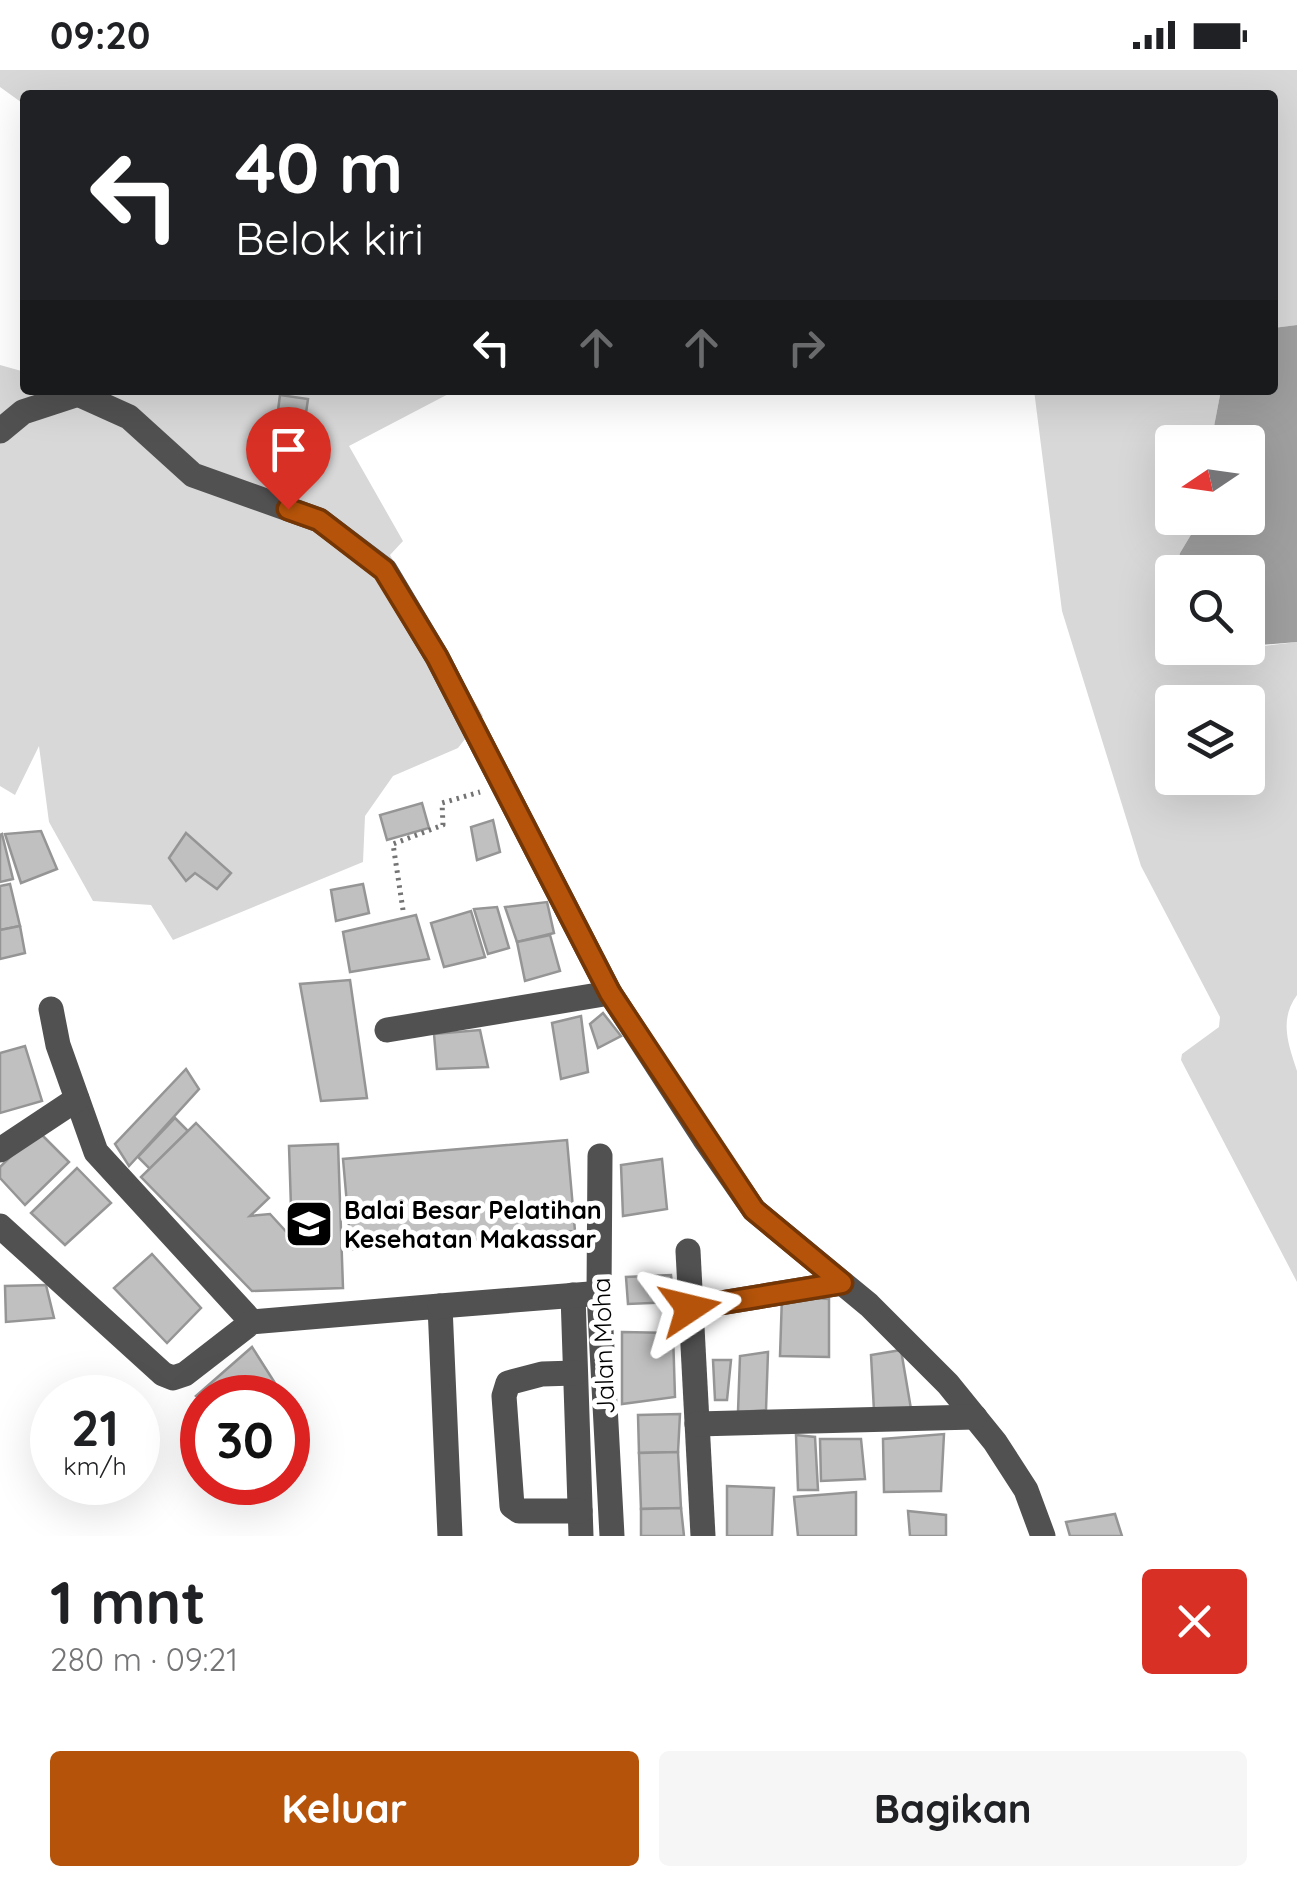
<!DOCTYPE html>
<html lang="id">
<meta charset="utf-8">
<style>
:root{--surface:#fff;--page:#f6f6f6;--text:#202124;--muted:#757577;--accent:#b45309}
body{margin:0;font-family:Quicksand,sans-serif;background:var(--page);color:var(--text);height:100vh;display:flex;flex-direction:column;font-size:38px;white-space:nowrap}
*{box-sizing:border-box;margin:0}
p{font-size:32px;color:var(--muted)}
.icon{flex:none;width:55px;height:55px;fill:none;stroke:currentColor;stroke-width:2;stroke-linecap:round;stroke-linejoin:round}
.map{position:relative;height:1466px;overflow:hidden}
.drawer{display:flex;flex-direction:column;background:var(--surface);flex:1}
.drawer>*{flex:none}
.banner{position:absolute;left:20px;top:20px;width:1258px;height:305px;border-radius:10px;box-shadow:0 10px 40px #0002;background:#202124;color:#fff;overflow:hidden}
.needle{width:65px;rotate:257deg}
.buttons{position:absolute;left:1155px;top:355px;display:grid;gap:20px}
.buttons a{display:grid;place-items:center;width:110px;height:110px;border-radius:10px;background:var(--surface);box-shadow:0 10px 40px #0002;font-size:50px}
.speed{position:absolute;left:30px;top:1305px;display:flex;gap:20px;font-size:50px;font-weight:700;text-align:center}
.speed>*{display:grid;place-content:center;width:130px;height:130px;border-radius:50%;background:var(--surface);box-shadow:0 10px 40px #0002;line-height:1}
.speed small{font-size:25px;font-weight:400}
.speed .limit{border:15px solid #d22;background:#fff;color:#111}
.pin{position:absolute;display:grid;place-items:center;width:85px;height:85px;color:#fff;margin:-102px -42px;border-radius:50% 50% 50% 0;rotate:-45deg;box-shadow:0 0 10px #0007}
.pin .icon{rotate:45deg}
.me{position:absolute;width:110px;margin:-55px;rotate:80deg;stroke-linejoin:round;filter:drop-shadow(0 0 8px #0008)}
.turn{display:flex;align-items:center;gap:35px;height:210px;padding:0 50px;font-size:45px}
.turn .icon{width:130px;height:130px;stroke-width:2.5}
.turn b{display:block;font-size:70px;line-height:85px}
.lanes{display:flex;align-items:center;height:95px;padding:0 50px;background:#0003;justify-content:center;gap:50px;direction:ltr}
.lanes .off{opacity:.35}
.round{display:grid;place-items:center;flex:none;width:105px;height:105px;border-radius:10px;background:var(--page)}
.summary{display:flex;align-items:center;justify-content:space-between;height:170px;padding:0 50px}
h1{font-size:60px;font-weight:800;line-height:75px}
.action{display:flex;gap:20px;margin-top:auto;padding:20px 50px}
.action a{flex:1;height:115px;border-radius:10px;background:var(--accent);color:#fff;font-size:40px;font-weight:800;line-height:115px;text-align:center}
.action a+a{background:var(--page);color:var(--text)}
.status{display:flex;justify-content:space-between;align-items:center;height:70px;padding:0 50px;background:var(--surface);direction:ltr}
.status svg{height:28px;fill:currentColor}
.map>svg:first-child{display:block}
.green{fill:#d8d8d8;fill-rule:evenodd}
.water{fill:#9f9f9f}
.building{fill:#c0c0c0;stroke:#959595;stroke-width:2.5}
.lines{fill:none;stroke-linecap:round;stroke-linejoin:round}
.path{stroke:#737373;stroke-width:5;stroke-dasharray:2.5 5;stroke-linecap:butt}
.minor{stroke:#515151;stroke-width:25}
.route-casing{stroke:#753606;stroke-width:25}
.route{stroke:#b45309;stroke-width:18}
.labels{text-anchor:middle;stroke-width:10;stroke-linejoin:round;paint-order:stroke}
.poi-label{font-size:25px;font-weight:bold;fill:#000;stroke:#fff;text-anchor:start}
.street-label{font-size:25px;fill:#000;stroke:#fff}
</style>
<div class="status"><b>09:20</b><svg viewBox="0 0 49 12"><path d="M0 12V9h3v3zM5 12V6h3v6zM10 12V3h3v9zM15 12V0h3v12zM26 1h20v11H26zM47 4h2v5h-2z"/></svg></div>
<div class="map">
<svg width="1297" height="1466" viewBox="0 0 1297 1466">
<rect width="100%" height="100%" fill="#fff"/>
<!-- green -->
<g class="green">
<path d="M0 0H1297V255L1273 258 1272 25H25V35L0 17Z"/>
<path d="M0 295 25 302V320H456L349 376 403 471 390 485 483 646 458 678 393 706 365 746 363 792 173 870 151 835 93 831 49 752 39 676 15 725 0 716Z"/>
<path d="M1034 320H1221L1211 372H1172V448H1201L1180 483 1176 502H1172V578H1248L1297 572V925C1279 950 1288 973 1297 1001V1212L1181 990 1182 984 1219 957 1220 947 1141 796 1062 541ZM1172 632H1248V708H1172Z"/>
</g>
<!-- water -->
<path class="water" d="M1297 255V572L1248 576V502H1176L1180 483 1201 448H1248V372H1211L1221 320H1272L1273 258Z"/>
<!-- building -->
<g class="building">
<path d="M280 325 308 329 305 350 277 348Z"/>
<path d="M422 733 429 758 387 770 380 745Z"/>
<path d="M493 750 500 782 477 790 471 757Z"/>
<path d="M41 761 57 799 21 813 5 764Z"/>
<path d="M186 763 231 803 217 819 195 803 186 811 169 788Z"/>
<path d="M2 764 13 809 0 812V765Z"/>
<path d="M10 814 20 856 0 860V816Z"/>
<path d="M363 814 369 843 336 851 331 820Z"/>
<path d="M547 832 554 863 517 872 505 837Z"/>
<path d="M497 837 509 878 488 884 474 839Z"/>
<path d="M471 841 485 887 444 897 431 853Z"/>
<path d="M416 845 429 889 350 902 343 862Z"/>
<path d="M20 856 25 883 0 889V860Z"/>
<path d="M550 865 560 901 525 911 517 872Z"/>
<path d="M350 910 367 1028 321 1031 300 914Z"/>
<path d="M603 943 621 966 598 978 590 954Z"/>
<path d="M581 946 588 1002 561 1009 552 953Z"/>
<path d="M480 960 488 997 437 999 434 964Z"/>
<path d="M25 976 42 1031 0 1043V983Z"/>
<path d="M186 999 199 1019 129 1096 115 1074Z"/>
<path d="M175 1048 188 1061 150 1099 138 1087Z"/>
<path d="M196 1053 269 1128 250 1146 270 1144 292 1168 289 1076 338 1074 343 1218 252 1221 141 1107Z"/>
<path d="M37 1060 69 1092 25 1135 0 1108V1097Z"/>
<path d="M567 1070 575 1161 351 1180 343 1089Z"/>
<path d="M662 1089 667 1139 623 1146 621 1095Z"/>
<path d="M77 1098 111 1133 65 1175 31 1143Z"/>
<path d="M152 1184 201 1238 167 1273 114 1218Z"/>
<path d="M671 1205 674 1232 628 1234 626 1207Z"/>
<path d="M46 1215 54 1248 6 1252 5 1216Z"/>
<path d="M782 1226 829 1229V1287L780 1286Z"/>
<path d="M622 1262 673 1263 675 1327 622 1334Z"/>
<path d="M252 1277 280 1321 271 1328H202V1331L196 1326Z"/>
<path d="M901 1280 911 1339 874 1341 871 1285Z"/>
<path d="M768 1282 766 1340 738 1342 740 1286Z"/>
<path d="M713 1290H731L727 1330H715Z"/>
<path d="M680 1344 678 1382 639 1383 638 1345Z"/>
<path d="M944 1364 941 1421 884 1422 883 1369Z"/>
<path d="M796 1365 815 1367 818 1420H798Z"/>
<path d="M820 1369H861L865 1409 821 1411Z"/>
<path d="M678 1382 681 1438 641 1439 639 1383Z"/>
<path d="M727 1416 774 1418 772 1466H727Z"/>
<path d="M856 1422V1466H798L794 1427Z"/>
<path d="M681 1438 684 1466H641V1439Z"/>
<path d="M908 1441 946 1445V1466H910Z"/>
<path d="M1115 1444 1122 1466H1070L1066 1452Z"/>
</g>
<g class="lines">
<!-- path -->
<path class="path" d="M403 840 393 774 443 755 442 733 480 722"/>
<!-- minor -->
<g class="minor">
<path d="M0 361 23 342 78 324 129 347 193 405 319 450 385 500 437 587 610 923 704 1068 754 1140 869 1235 948 1314 995 1372 1026 1420 1043 1466"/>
<path d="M51 939 58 975 96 1082 252 1252"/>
<path d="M387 960 610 923"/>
<path d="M0 1080 77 1029"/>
<path d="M600 1086 599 1223 612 1466"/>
<path d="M0 1156 163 1304 173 1308 185 1304 252 1252 440 1236 450 1466"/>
<path d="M688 1181 703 1466"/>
<path d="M573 1225 581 1466"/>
<path d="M440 1236 590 1224"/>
<path d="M690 1238 842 1213"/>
<path d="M575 1303 542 1304 508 1313 504 1326 512 1436 519 1441H580"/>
<path d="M697 1354 975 1347"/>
</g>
</g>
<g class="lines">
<!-- route casing -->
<g class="route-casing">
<path id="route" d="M288 439 319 450 384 500 437 587 610 923 754 1140 842 1213 690 1238"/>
</g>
<!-- route -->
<use href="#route" class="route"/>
</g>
<!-- icons -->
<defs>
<g id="university-square" transform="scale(2.5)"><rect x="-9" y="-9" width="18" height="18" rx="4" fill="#000" stroke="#fff"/><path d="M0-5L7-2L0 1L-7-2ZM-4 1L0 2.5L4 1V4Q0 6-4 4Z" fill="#fff"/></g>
</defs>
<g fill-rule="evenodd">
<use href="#university-square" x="309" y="1154"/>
</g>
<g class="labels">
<!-- poi labels -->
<g class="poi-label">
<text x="344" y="1149">Balai Besar Pelatihan<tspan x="344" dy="29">Kesehatan Makassar</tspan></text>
</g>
<!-- street labels -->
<g class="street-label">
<text transform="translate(603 1276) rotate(-92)" y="9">Jalan Moha</text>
</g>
</g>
</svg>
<div class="buttons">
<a><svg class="needle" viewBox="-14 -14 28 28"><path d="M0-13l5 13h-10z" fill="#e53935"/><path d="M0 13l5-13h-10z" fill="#757577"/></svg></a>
<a><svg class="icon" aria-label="search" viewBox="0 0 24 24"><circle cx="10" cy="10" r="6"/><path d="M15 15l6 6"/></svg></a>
<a><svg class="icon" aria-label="layers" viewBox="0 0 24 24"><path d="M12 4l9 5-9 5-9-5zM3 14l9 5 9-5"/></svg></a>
</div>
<div class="speed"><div>21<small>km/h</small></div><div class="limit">30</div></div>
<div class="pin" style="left:288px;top:439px;background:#d93025"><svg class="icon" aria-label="arrive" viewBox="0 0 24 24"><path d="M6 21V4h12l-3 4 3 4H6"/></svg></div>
<svg class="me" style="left:690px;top:1238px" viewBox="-20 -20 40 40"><path d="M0-17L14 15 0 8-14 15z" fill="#b45309" stroke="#fff" stroke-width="4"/></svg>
<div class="banner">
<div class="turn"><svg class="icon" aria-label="left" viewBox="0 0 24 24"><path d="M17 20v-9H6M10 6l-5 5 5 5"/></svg><div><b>40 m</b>Belok kiri</div></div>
<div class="lanes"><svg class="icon" aria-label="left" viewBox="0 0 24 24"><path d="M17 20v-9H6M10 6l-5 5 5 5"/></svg><svg class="icon off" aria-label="ahead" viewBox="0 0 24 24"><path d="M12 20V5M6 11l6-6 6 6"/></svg><svg class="icon off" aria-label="ahead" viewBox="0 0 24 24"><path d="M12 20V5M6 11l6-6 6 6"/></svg><svg class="icon off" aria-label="right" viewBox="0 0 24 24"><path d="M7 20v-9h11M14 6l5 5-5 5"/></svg></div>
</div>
</div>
<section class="drawer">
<div class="summary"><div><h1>1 mnt</h1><p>280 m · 09:21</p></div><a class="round" style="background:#d93025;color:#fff"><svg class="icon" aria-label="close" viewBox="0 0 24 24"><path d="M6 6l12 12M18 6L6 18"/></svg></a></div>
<div class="action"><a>Keluar</a><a>Bagikan</a></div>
</section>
